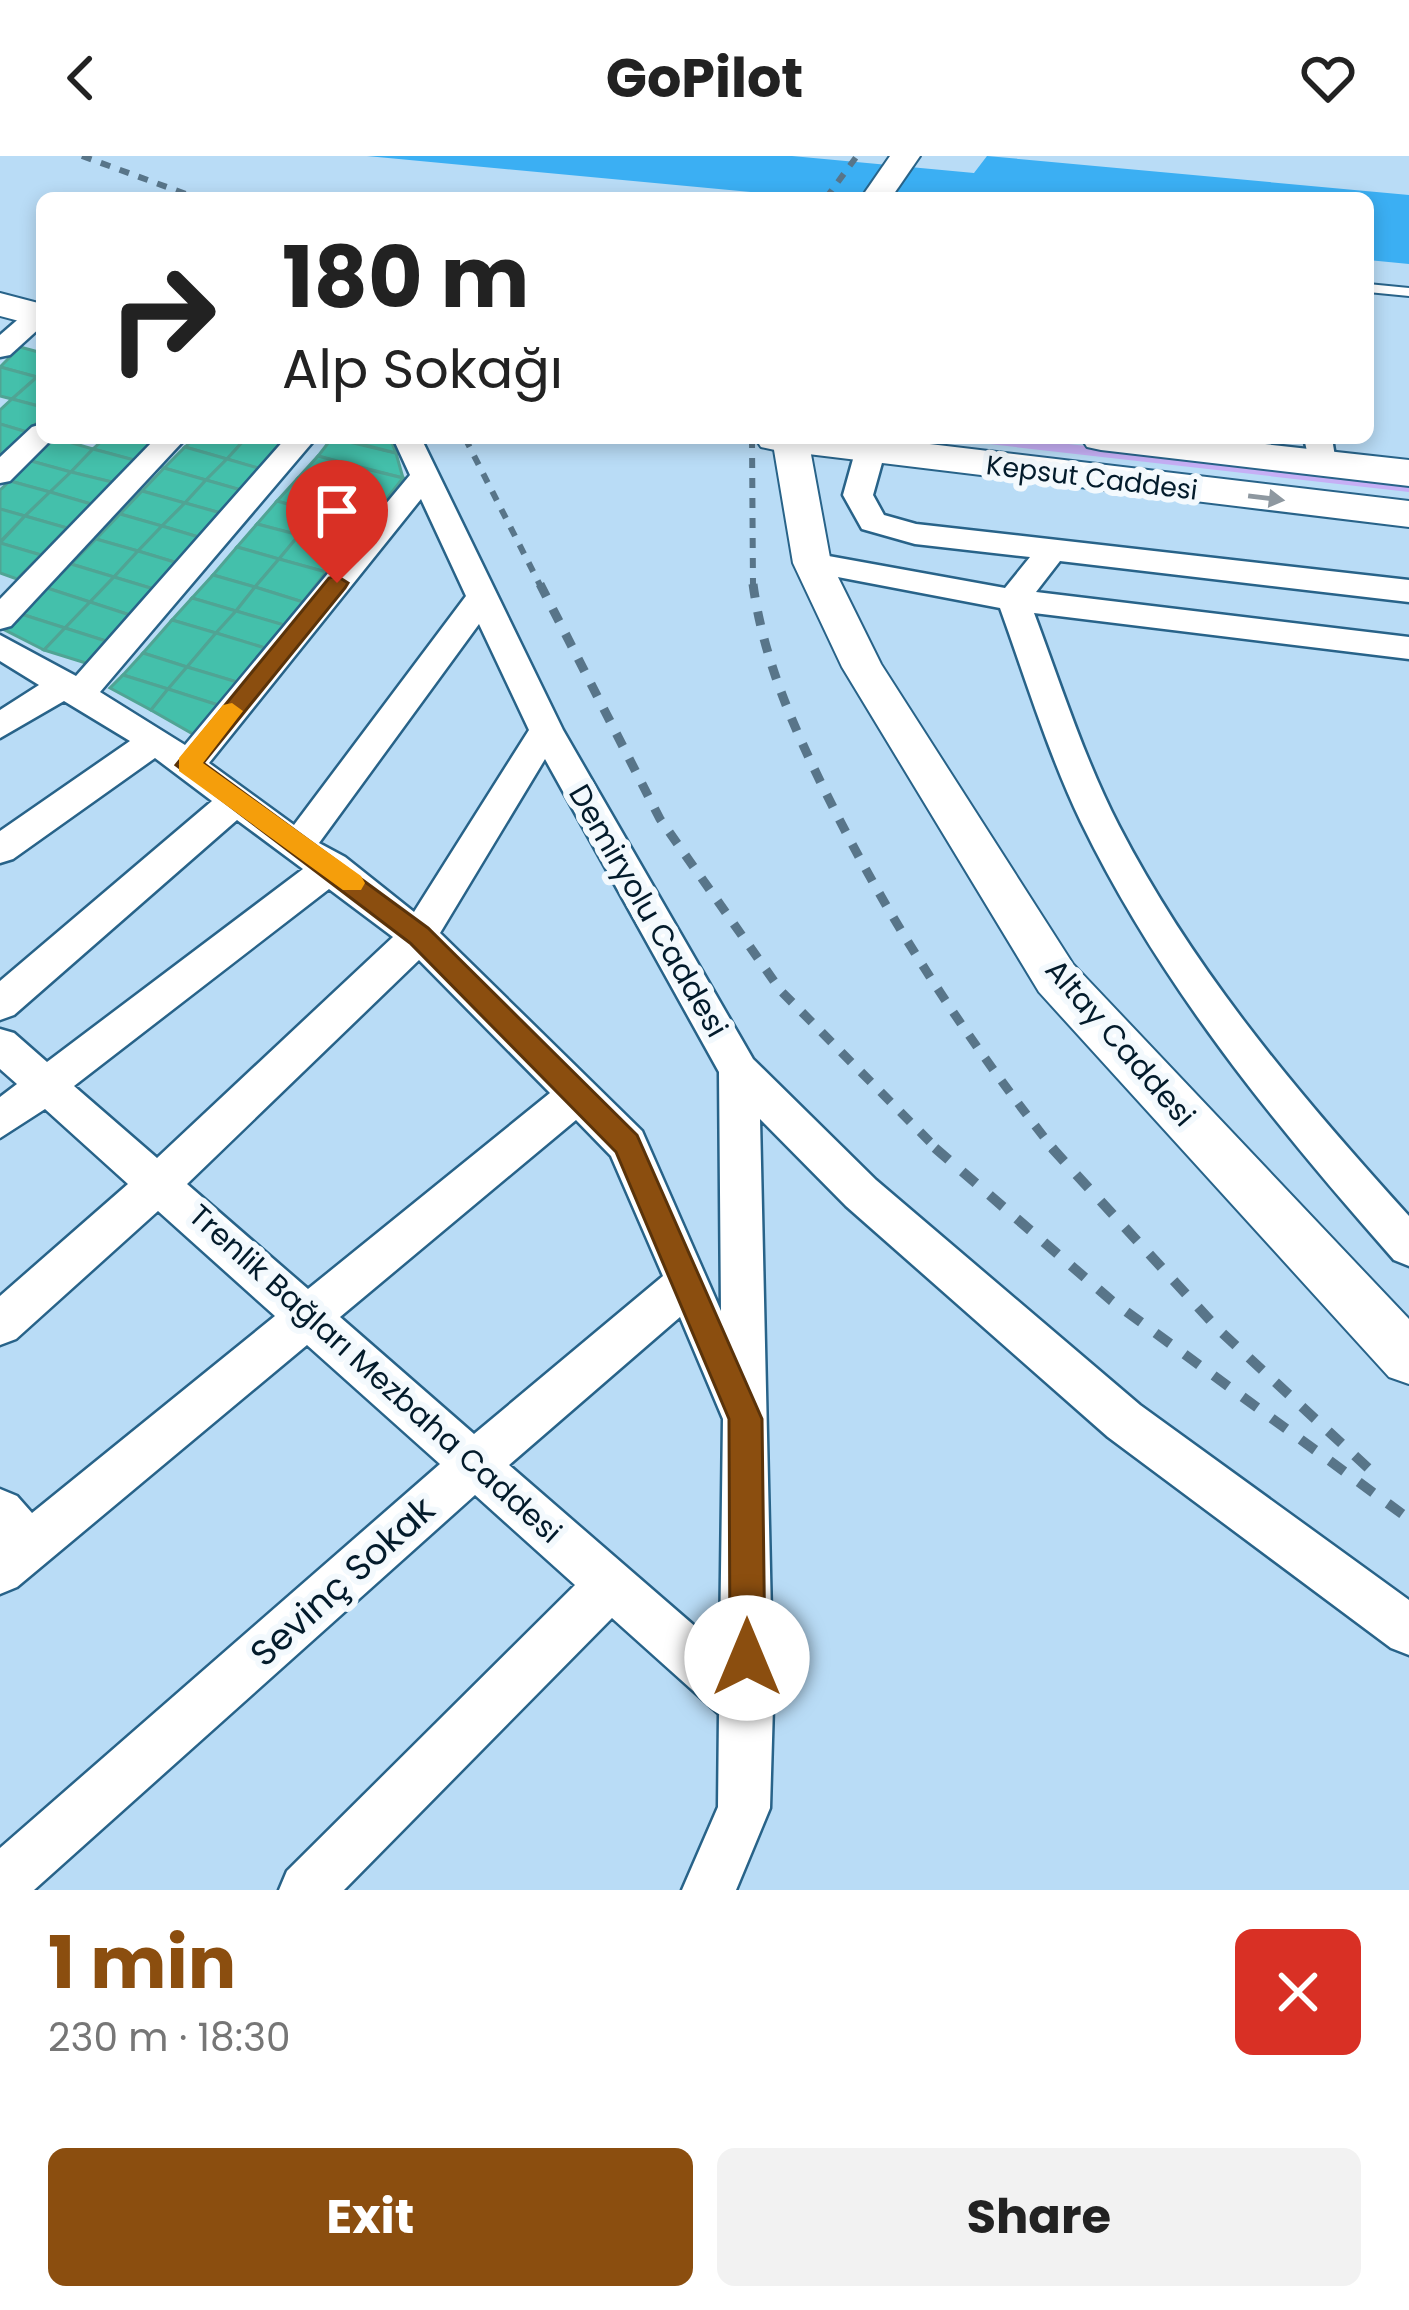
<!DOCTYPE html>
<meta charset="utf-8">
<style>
:root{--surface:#fff;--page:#f2f2f2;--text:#222;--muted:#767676;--accent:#8b4e0f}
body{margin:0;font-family:Poppins,sans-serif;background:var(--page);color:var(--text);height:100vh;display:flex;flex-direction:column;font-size:45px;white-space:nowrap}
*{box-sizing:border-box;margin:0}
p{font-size:39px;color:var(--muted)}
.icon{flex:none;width:66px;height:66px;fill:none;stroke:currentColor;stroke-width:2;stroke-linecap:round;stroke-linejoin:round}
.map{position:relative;height:1734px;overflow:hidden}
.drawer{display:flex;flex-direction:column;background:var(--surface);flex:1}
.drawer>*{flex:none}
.guide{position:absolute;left:36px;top:36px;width:1338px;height:252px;border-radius:18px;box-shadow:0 6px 18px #0003;background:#fff;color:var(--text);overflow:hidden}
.pin{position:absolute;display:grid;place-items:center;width:102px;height:102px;color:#fff;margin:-123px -51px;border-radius:50% 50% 50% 0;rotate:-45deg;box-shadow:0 0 12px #0007}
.pin .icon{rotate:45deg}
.me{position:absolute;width:132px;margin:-66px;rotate:0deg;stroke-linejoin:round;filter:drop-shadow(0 0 9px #0008)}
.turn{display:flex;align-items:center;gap:42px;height:252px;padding:0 48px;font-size:54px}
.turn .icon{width:156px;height:156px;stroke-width:2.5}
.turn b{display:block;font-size:84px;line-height:102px}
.round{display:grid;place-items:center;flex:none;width:126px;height:126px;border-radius:18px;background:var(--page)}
.head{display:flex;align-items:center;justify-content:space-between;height:204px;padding:0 48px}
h1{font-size:72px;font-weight:700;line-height:90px;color:var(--accent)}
.primary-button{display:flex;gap:24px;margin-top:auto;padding:24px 48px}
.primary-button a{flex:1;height:138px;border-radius:18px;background:var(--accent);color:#fff;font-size:48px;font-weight:700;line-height:138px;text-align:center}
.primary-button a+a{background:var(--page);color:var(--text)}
header{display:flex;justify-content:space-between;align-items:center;height:156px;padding:0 48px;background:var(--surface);font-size:54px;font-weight:700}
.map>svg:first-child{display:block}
.green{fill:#c6aff5}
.water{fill:#3baff3}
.building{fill:#44c0ab;stroke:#50a494;stroke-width:3}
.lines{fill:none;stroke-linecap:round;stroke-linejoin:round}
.service-casing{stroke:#286389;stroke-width:4}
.minor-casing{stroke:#286389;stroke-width:5}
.tertiary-casing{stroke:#286389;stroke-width:4}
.secondary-casing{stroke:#286389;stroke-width:4}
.service{fill:#fff;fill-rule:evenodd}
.minor{fill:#fff;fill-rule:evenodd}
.tertiary{fill:#fff;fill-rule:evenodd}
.secondary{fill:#fff;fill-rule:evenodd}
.rail-far2{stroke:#587589;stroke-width:6;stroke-dasharray:10 10;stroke-linecap:butt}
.rail-far1{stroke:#587589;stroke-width:9;stroke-dasharray:14 14;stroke-linecap:butt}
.rail{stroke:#587589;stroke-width:10;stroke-dasharray:18 18;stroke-linecap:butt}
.oneway{fill:#8e98a0}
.route{fill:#8b4e0f;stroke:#5a330a;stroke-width:3}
.slow{fill:#f59e0b}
.labels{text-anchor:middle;stroke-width:12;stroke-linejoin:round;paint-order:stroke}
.far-street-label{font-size:27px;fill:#031b2b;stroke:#f3f9fd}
.street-label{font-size:30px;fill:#031b2b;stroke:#f3f9fd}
.near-street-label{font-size:36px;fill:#031b2b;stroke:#f3f9fd}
</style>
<header><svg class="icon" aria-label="back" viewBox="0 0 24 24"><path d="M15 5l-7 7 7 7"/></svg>GoPilot<svg class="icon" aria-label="heart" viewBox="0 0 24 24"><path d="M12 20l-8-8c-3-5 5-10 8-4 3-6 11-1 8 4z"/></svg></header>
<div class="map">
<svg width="1409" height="1734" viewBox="0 0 1409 1734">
<rect width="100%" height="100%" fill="#b9dcf6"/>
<!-- green -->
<path class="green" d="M936 282H1015L1409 327V336Z"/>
<!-- water -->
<path class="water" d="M367 0H792L974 17 987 0 1409 39V108L1368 104V42H814Z"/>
<!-- building -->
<g class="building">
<path d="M20 191 42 197V217L37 221 0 211Z"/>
<path d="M0 211 37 221 12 243 0 240Z"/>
<path d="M37 221 42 223V251L12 243Z"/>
<path d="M12 243 42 251V262L27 276 0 268V254Z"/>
<path d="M0 268 27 276 3 298 0 297Z"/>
<path d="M55 282 93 293 71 316 31 305Z"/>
<path d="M105 282H156L134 304 93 293Z"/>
<path d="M195 282H246L227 303 185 291Z"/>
<path d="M246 282H263L291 290 268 315 227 303Z"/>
<path d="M332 282 396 297 403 322 318 300Z"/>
<path d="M337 282H390L396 297Z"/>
<path d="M185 291 227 303 206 324 164 312Z"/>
<path d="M93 293 134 304 112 326 71 316Z"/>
<path d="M318 300 358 311 339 333 298 322Z"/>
<path d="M227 303 268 315 248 336 206 324Z"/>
<path d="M31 305 71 316 50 336 10 325Z"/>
<path d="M358 311 403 322 385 345 339 333Z"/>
<path d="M164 312 206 324 185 347 142 335Z"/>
<path d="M71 316 112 326 91 348 50 336Z"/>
<path d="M298 322 339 333 318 357 277 345Z"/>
<path d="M206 324 248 336 228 359 185 347Z"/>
<path d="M10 325 50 336 25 360 0 353V334Z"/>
<path d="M339 333 385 345 365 370 318 357Z"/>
<path d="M142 335 185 347 162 370 120 358Z"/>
<path d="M50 336 91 348 67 372 25 360Z"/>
<path d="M277 345 318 357 299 379 257 368Z"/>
<path d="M185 347 228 359 205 383 162 370Z"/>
<path d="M0 353 25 360 0 386Z"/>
<path d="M318 357 365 370 346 393 299 379Z"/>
<path d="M120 358 162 370 138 395 96 383Z"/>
<path d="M25 360 67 372 41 399 0 387Z"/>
<path d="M257 368 299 379 279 403 237 391Z"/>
<path d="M162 370 205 383 181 408 138 395Z"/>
<path d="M299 379 346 393 326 416 279 403Z"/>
<path d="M96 383 138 395 114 421 71 408Z"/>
<path d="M0 387 41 399 17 423 0 417Z"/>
<path d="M237 391 279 403 255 431 213 419Z"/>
<path d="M138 395 181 408 157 434 114 421Z"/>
<path d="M279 403 326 416 303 446 255 431Z"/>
<path d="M71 408 114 421 90 446 47 432Z"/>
<path d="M213 419 255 431 236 455 192 442Z"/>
<path d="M114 421 157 434 133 460 90 446Z"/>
<path d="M255 431 303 446 284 469 236 455Z"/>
<path d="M47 432 90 446 65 472 21 458Z"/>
<path d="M192 442 236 455 216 477 172 464Z"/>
<path d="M90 446 133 460 109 486 65 472Z"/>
<path d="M236 455 284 469 265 492 216 477Z"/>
<path d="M21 458 65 472 44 494 5 474Z"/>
<path d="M172 464 216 477 187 511 143 497Z"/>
<path d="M65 472 109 486 89 508 44 494Z"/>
<path d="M216 477 265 492 237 526 187 511Z"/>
<path d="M143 497 187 511 168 533 123 519Z"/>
<path d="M187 511 237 526 218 549 168 533Z"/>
<path d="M123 519 168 533 151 554 110 532Z"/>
<path d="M168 533 218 549 193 578 151 554Z"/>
</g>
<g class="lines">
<!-- service casing -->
<g class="service-casing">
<path id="service" d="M1368 128 1409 132V140L1368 136Z"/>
</g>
<!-- minor casing -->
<g class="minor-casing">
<g id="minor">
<path d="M42 152V170L10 199 0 201V179L30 153Z"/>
<path d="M42 268V282L52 283 10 325 0 327V301L32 271Z"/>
<path d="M156 282H186L11 470 0 473V443Z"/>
<path d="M286 282H316L100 536 185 589 410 319 393 282H421L563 574 753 903 876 1024 1140 1249 1409 1444V1499L1391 1492 1108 1281 846 1050 760 963 773 1550 770 1652 736 1734H682L718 1651 719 1558 612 1462 344 1734H279L287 1715 575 1429 475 1339 34 1734H0V1692L440 1308 307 1189 17 1431 0 1438V1333L17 1340 32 1357 275 1160 158 1055 16 1183 0 1189V1140L128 1028 45 953 0 982V941L17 928 0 913V873L14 877 47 906 303 713 237 664 14 859 0 864V825L212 645 155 602 13 703 0 707V675L130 585 64 545 0 582V554L39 529 0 505V479L76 520ZM421 343 466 440 294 669 209 607ZM479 468 529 574 414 756 345 701 319 687ZM545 603 719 916 721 1155 642 975 440 777ZM329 733 393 781 157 1002 74 930ZM419 804 550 937 308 1133 187 1028ZM576 964 611 1000 663 1120 474 1278 340 1161ZM680 1161 723 1263 720 1492 509 1309Z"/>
<path d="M1304 282H1332L1336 307 1331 313H1311Z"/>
<path d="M870 287 885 296 873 339 884 359 916 368 1409 424V446L1060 405 1036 436 1409 481V503L1034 457C1061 529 1084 602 1119 670 1194 815 1300 940 1409 1060V1110L1394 1104C1275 969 1160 829 1081 666 1048 597 1026 524 1000 452L801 414 797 407 801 400 812 397 1005 432 1030 401 915 388 862 373 843 339 855 296Z"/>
</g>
</g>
<!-- tertiary casing -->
<g class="tertiary-casing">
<g id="tertiary">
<path d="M890 0H920L891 42H861Z"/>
<path d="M772 282H808L831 407 881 508 1073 808 1409 1163V1228L1389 1221 1039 836 842 511 793 407Z"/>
</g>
</g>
<!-- secondary casing -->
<g class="secondary-casing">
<g id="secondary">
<path d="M0 137 42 148V171L0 160Z"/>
<path d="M755 282H879L1409 345V371L775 294 761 291Z"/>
<path d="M1081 282H1210L1409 304V330L1101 294 1087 291Z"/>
</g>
</g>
<!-- service -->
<use href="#service" class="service"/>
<!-- minor -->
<use href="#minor" class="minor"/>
<!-- tertiary -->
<use href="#tertiary" class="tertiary"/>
<!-- secondary -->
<use href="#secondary" class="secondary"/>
<!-- rail-far2 -->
<g class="rail-far2">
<path d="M82 0 197 42"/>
<path d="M826 42 857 0"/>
<path d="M465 282 541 431"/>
<path d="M752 282 753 431"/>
</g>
<!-- rail-far1 -->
<g class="rail-far1">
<path d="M540 428 660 663 781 835 939 995"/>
<path d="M753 428C764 510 800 586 837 659 898 779 971 889 1055 995"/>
</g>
<!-- rail -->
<g class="rail">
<path d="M935 992 1112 1145 1409 1363"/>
<path d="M1052 992 1218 1173 1381 1324"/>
</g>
</g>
<!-- one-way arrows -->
<defs><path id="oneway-solid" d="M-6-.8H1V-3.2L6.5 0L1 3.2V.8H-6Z" transform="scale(3)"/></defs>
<use class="oneway" href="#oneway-solid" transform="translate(1266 342) rotate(7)"/>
<!-- route -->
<path class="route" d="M337 420 348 427 345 432 203 607 428 772 637 979 762 1263 765 1502 760 1514 747 1519 735 1514 730 1502 729 1263 616 996 410 787 176 609 329 422Z"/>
<!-- slow -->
<path class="slow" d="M232 547 243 555 203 607 361 720 365 727 361 734H343L179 615V602L223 549Z"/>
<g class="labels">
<!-- far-street labels -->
<g class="far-street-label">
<text transform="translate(1092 322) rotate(7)" y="9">Kepsut Caddesi</text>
</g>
<!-- street labels -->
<g class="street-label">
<text transform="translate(648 755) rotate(60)" y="10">Demiryolu Caddesi</text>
<text transform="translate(1120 887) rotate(49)" y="10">Altay Caddesi</text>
<text transform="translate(375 1218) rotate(42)" y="10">Trenlik Bağları Mezbaha Caddesi</text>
</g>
<!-- near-street labels -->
<g class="near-street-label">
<text transform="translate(342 1425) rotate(-42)" y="13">Sevinç Sokak</text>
</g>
</g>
</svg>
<div class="pin" style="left:337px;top:427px;background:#d93025"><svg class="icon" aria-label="arrive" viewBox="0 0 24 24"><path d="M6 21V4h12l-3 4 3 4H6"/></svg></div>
<svg class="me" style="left:747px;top:1502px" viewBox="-20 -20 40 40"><circle r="19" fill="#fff"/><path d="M0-13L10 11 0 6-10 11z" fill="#8b4e0f"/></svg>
<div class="guide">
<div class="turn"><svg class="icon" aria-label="right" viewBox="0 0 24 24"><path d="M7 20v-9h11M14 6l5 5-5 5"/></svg><div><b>180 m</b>Alp Sokağı</div></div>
</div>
</div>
<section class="drawer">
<div class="head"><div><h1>1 min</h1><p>230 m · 18:30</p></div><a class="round" style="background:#d93025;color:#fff"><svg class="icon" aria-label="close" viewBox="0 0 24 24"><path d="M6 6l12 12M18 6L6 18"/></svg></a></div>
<div class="primary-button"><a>Exit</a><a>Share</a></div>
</section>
